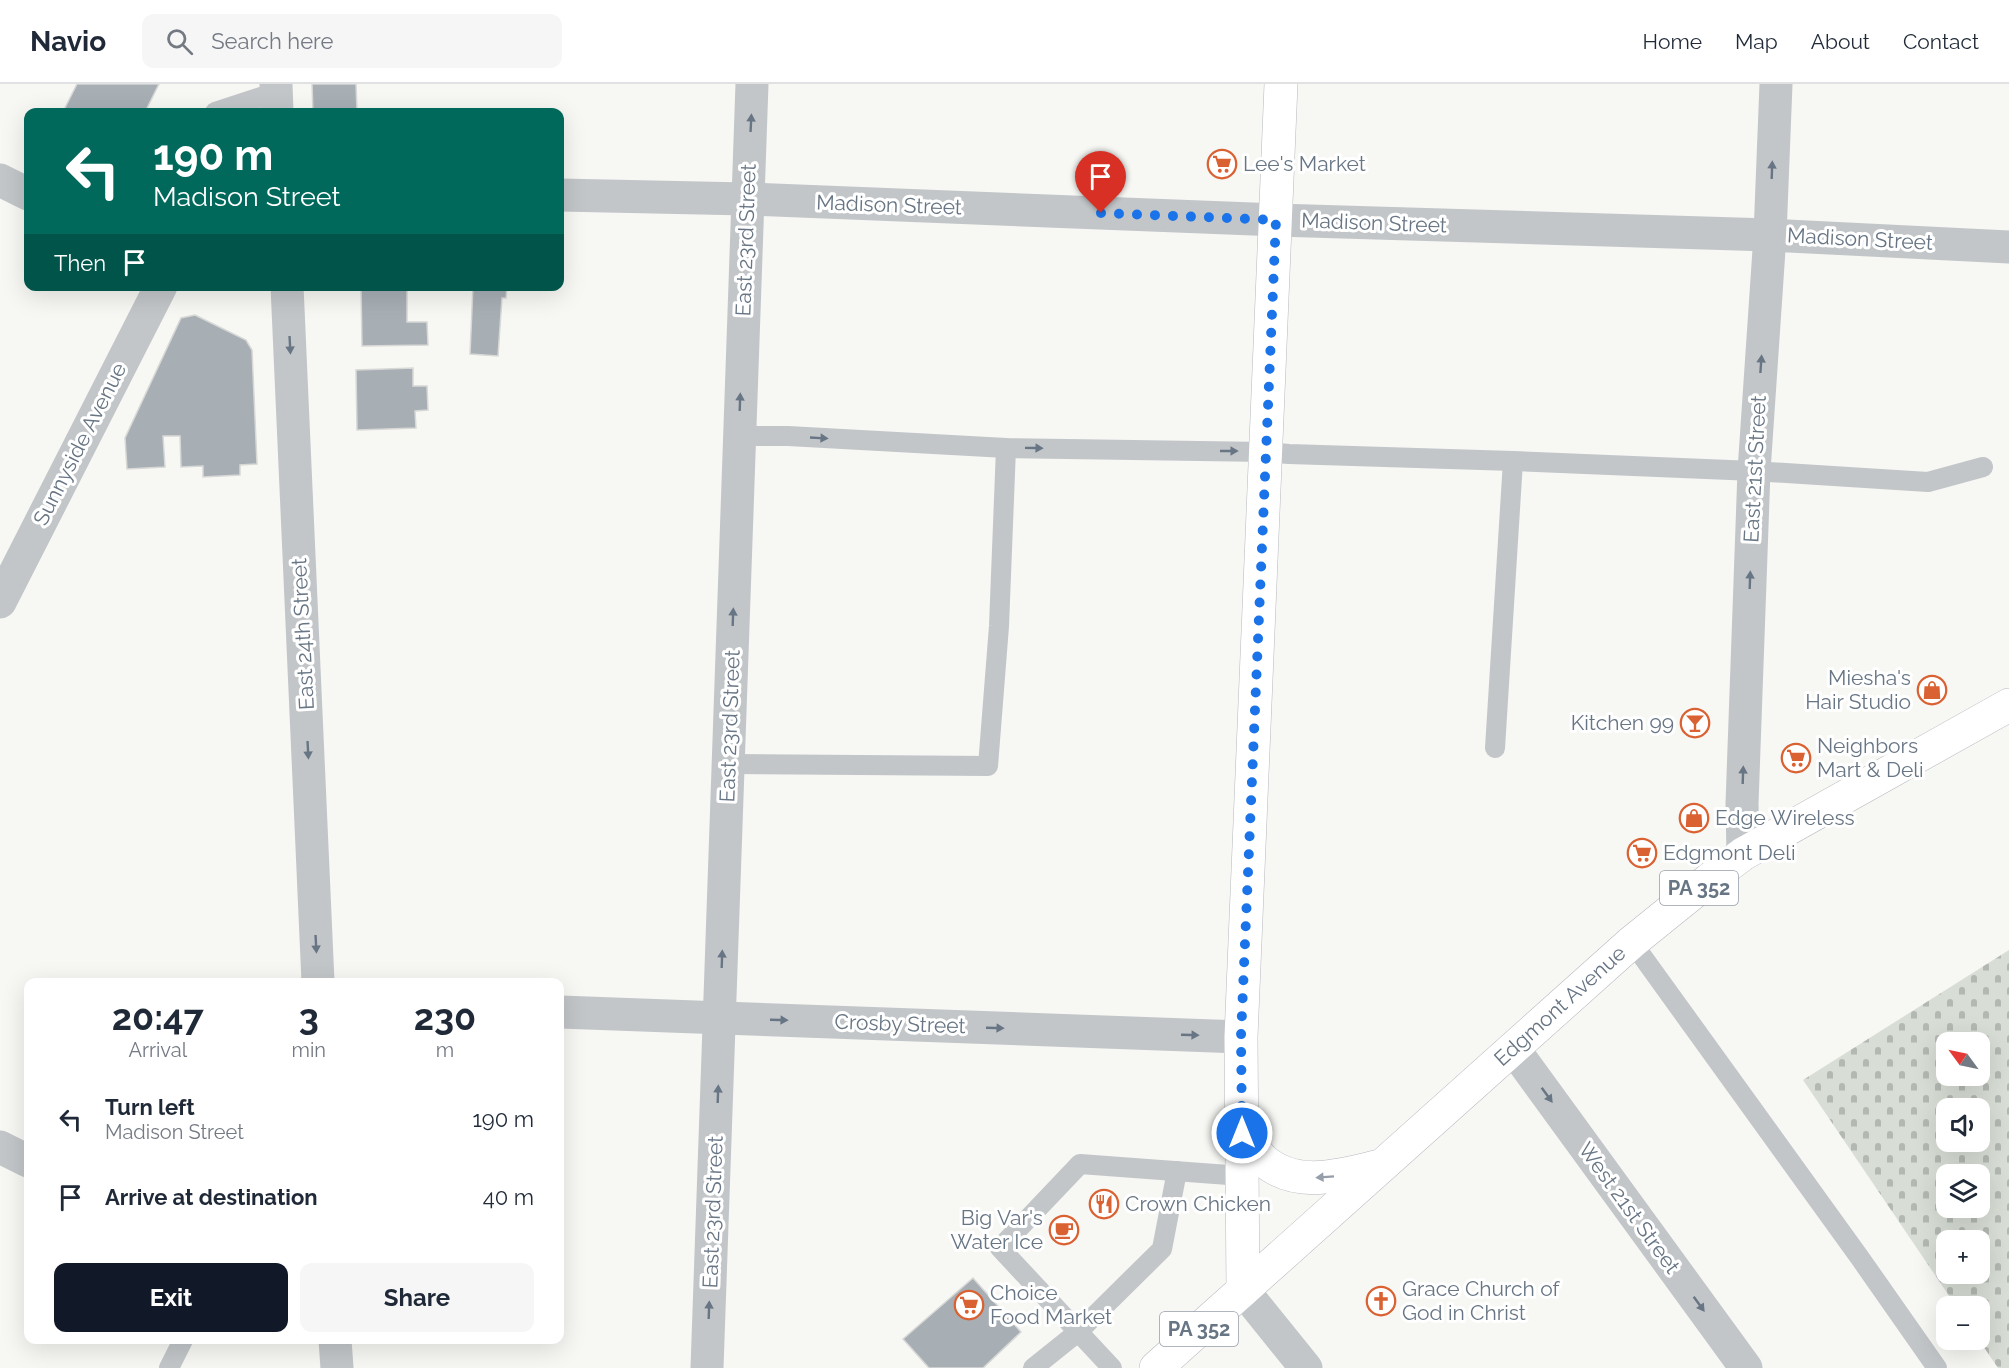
<!DOCTYPE html>
<meta charset="utf-8">
<style>
:root{--surface:#fff;--page:#f6f6f7;--text:#1f2937;--muted:#747a83;--line:#e0e1e3;--accent:#111827}
body{margin:0;font-family:Raleway,sans-serif;background:var(--page);color:var(--text);height:100vh;display:flex;flex-direction:column;font-size:22px;white-space:nowrap}
*{box-sizing:border-box;margin:0}
p{font-size:20px;color:var(--muted)}
.icon{flex:none;width:33px;height:33px;fill:none;stroke:currentColor;stroke-width:2;stroke-linecap:round;stroke-linejoin:round}
.map{position:relative;flex:1;overflow:hidden}
.drawer{position:absolute;left:24px;top:894px;width:540px;height:366px;display:flex;flex-direction:column;background:var(--surface);border-radius:12px;box-shadow:0 6px 24px #0002}
.drawer>*{flex:none}
.hud{position:absolute;left:24px;top:24px;width:540px;height:183px;border-radius:12px;box-shadow:0 6px 24px #0002;background:#00695c;color:#fff;overflow:hidden}
.needle{width:39px;rotate:303deg}
.fabs{position:absolute;left:1936px;top:948px;display:grid;gap:12px}
.fabs a{display:grid;place-items:center;width:54px;height:54px;border-radius:12px;background:var(--surface);box-shadow:0 6px 24px #0002;font-size:30px}
.pin{position:absolute;display:grid;place-items:center;width:51px;height:51px;color:#fff;margin:-62px -26px;border-radius:50% 50% 50% 0;rotate:-45deg;box-shadow:0 0 6px #0007}
.pin .icon{rotate:45deg}
.me{position:absolute;width:66px;margin:-33px;rotate:0deg;stroke-linejoin:round;filter:drop-shadow(0 0 4px #0008)}
.turn{display:flex;align-items:center;gap:21px;height:126px;padding:0 30px;font-size:27px}
.turn .icon{width:78px;height:78px;stroke-width:2.5}
.turn b{display:block;font-size:42px;line-height:51px}
.then{display:flex;align-items:center;height:57px;padding:0 30px;background:#0003;gap:12px;font-size:22px}
.eta{display:flex;justify-content:space-evenly;align-items:center;height:102px;text-align:center}
.eta b{font-size:36px;font-weight:700;line-height:42px}
.cta{display:flex;gap:12px;margin-top:auto;padding:12px 30px}
.cta a{flex:1;height:69px;border-radius:12px;background:var(--accent);color:#fff;font-size:24px;font-weight:700;line-height:69px;text-align:center}
.cta a+a{background:var(--page);color:var(--text)}
ul{padding:0;list-style:none}
li{display:flex;align-items:center;gap:18px;height:78px;padding:0 30px}
li div{flex:1}
li b{display:block;font-size:22px}
li em{font-style:normal}
header{display:flex;align-items:center;gap:36px;box-sizing:border-box;height:84px;padding:0 30px;background:var(--surface);border-bottom:2px solid var(--line)}
header strong{font-size:28px}
nav{display:flex;gap:33px;margin-inline-start:auto;font-size:21px}
.search{width:420px;height:54px;background:var(--page);display:flex;align-items:center;gap:15px;box-sizing:border-box;padding:0 21px;border-radius:12px;color:var(--muted);font-size:22px}
.map>svg:first-child{display:block}
.cemetery{fill:url(#cemetery-stones);fill-rule:evenodd}
.building{fill:#a7afb5;stroke:#d8d8d6;stroke-width:1.5}
.lines{fill:none;stroke-linecap:round;stroke-linejoin:round}
.primary-casing{stroke:#b5b9bd;stroke-width:34}
.service{stroke:#c2c6c9;stroke-width:20}
.minor{stroke:#c2c6c9;stroke-width:33}
.tertiary{stroke:#c2c6c9;stroke-width:33}
.primary{stroke:#fff;stroke-width:33}
.oneway{fill:#677584}
.oneway2{fill:#959ea9}
.route{stroke:#1a73e8;stroke-width:10;stroke-dasharray:0 18}
.labels{text-anchor:middle;stroke-width:6;stroke-linejoin:round;paint-order:stroke}
.shield{fill:#fff;stroke:#959ea9;stroke-width:1.5}
.shield-label{font-size:20px;font-weight:bold;fill:#677584}
.poi-label{font-size:21px;fill:#677584;stroke:#fff;text-anchor:start}
.street-label{font-size:21px;fill:#677584;stroke:#fff}
</style>
<header>
<strong>Navio</strong>
<div class="search"><svg class="icon" aria-label="search" viewBox="0 0 24 24"><circle cx="10" cy="10" r="6"/><path d="M15 15l6 6"/></svg>Search here</div>
<nav><a>Home</a><a>Map</a><a>About</a><a>Contact</a></nav>
</header>
<div class="map">
<svg width="2009" height="1284" viewBox="0 0 2009 1284">
<defs>
<pattern id="cemetery-stones" width="16" height="16" patternUnits="userSpaceOnUse" patternTransform="scale(1.5)"><rect width="16" height="16" fill="#d8ded5"/><path d="M2 7V4a2 2 0 0 1 4 0v3zM10 15v-3a2 2 0 0 1 4 0v3z" fill="#b3b9b2"/></pattern>
</defs>
<rect width="100%" height="100%" fill="#f7f7f4"/>
<!-- cemetery -->
<path class="cemetery" d="M2009 866V1284H1998L1979 1256 1980 1222H1956L1803 996ZM1947 958H1980V992H1947ZM1947 1024H1980V1058H1947ZM1947 1090H1980V1124H1947ZM1947 1156H1980V1190H1947Z"/>
<!-- building -->
<g class="building">
<path d="M77 0H159L145 28H63Z"/>
<path d="M312 0H356L357 28H313Z"/>
<path d="M361 202H431L407 204V238H427L428 261 362 262Z"/>
<path d="M473 202H507L506 214H502L498 272 470 270Z"/>
<path d="M195 231 246 256 252 266 257 380 240 381V391L203 393V382L181 383 180 352H163L165 383 127 385 125 354 181 234Z"/>
<path d="M413 284V302H427L428 326 415 327 416 344 357 346 356 286Z"/>
<path d="M973 1194 1021 1248 983 1284H929L903 1255Z"/>
</g>
<g class="lines">
<!-- primary casing -->
<g class="primary-casing">
<g id="primary">
<path d="M1242 1049C1248 1057 1255 1067 1262 1075 1296 1106 1341 1091 1380 1082"/>
<path d="M1243 1206 1241 953 1281 0"/>
<path d="M1156 1284 1632 858 1710 795 1743 770 2009 621"/>
</g>
</g>
<!-- service -->
<g class="service">
<path d="M215 28 276 8"/>
<path d="M739 352H788L1006 364 1266 368 1289 370 1513 377 1754 387 1928 398 1983 383"/>
<path d="M1495 664 1513 377"/>
<path d="M728 680 988 682 999 542 1006 364"/>
<path d="M1632 858 1860 1174 1937 1284"/>
<path d="M169 1284 183 1256"/>
<path d="M1033 1284 1078 1248 1162 1165 1177 1087"/>
<path d="M1112 1284 1000 1164 1080 1080 1242 1092"/>
</g>
<!-- minor -->
<g class="minor">
<path d="M276 0 277 28"/>
<path d="M0 96 28 110"/>
<path d="M560 111 747 115 1276 136 1770 151 2009 163"/>
<path d="M287 202 318 898"/>
<path d="M0 518 161 202"/>
<path d="M1743 770 1742 720 1754 387 1770 151 1776 0"/>
<path d="M560 928 1241 953"/>
<path d="M1513 964 1746 1284"/>
<path d="M0 1063 28 1077"/>
<path d="M335 1256 337 1284"/>
<path d="M707 1284 752 0"/>
</g>
<!-- tertiary -->
<path class="tertiary" d="M1243 1206 1306 1284"/>
<!-- primary -->
<use href="#primary" class="primary"/>
</g>
<!-- one-way arrows -->
<defs><path id="oneway-solid" d="M-6-.8H1V-3.2L6.5 0L1 3.2V.8H-6Z" transform="scale(1.5)"/></defs>
<g class="oneway">
<use href="#oneway-solid" transform="translate(751 39) rotate(-87)"/>
<use href="#oneway-solid" transform="translate(1772 86) rotate(-88)"/>
<use href="#oneway-solid" transform="translate(290 261) rotate(87)"/>
<use href="#oneway-solid" transform="translate(1761 280) rotate(-86)"/>
<use href="#oneway-solid" transform="translate(740 318) rotate(-88)"/>
<use href="#oneway-solid" transform="translate(819 354) rotate(3)"/>
<use href="#oneway-solid" transform="translate(1034 364) rotate(1)"/>
<use href="#oneway-solid" transform="translate(1229 367)"/>
<use href="#oneway-solid" transform="translate(1750 496) rotate(-88)"/>
<use href="#oneway-solid" transform="translate(733 533) rotate(-88)"/>
<use href="#oneway-solid" transform="translate(308 666) rotate(87)"/>
<use href="#oneway-solid" transform="translate(1743 691) rotate(-88)"/>
<use href="#oneway-solid" transform="translate(316 860) rotate(87)"/>
<use href="#oneway-solid" transform="translate(722 875) rotate(-88)"/>
<use href="#oneway-solid" transform="translate(779 936) rotate(2)"/>
<use href="#oneway-solid" transform="translate(995 944) rotate(2)"/>
<use href="#oneway-solid" transform="translate(1190 951) rotate(2)"/>
<use href="#oneway-solid" transform="translate(718 1010) rotate(-88)"/>
<use href="#oneway-solid" transform="translate(1547 1011) rotate(54)"/>
<use href="#oneway-solid" transform="translate(1699 1220) rotate(54)"/>
<use href="#oneway-solid" transform="translate(709 1226) rotate(-88)"/>
</g>
<use class="oneway2" href="#oneway-solid" transform="translate(1325 1093) rotate(176)"/>
<g class="lines">
<!-- route -->
<path class="route" d="M1101 129 1276 136 1241 952 1242 1049"/>
</g>
<!-- icons -->
<defs>
<g id="supermarket-ring" transform="scale(1.5)"><circle r="9.5" fill="#fff" stroke="#da6131" stroke-width="1.5"/><path d="M-6-5.5h2.5l.6 2H6L4.5 2H-2.5L-4.4-4H-6ZM-1.5 3.2a1.3 1.3 0 1 0 .1 0ZM3 3.2a1.3 1.3 0 1 0 .1 0Z" fill="#da6131"/></g>
<g id="shop-ring" transform="scale(1.5)"><circle r="9.5" fill="#fff" stroke="#da6131" stroke-width="1.5"/><path d="M-5-2.5h2.3a2.7 3.5 0 0 1 5.4 0H5L5.5 6h-11ZM-1.5-2.5h3a1.5 2.3 0 0 0-3 0Z" fill="#da6131"/></g>
<g id="bar-ring" transform="scale(1.5)"><circle r="9.5" fill="#fff" stroke="#da6131" stroke-width="1.5"/><path d="M-6-5H6L.8 .8V4.5H3.5V6h-7V4.5H-.8V.8Z" fill="#da6131"/></g>
<g id="restaurant-ring" transform="scale(1.5)"><circle r="9.5" fill="#fff" stroke="#da6131" stroke-width="1.5"/><path d="M-5-6h1v4h1v-4h1v4h1v-4h1v5L-1.5 .5V6h-2V.5L-5-1ZM5-6V6H3V1.5H1.5Q1.5-4 5-6Z" fill="#da6131"/></g>
<g id="cafe-ring" transform="scale(1.5)"><circle r="9.5" fill="#fff" stroke="#da6131" stroke-width="1.5"/><path d="M-5.5-4.5H6V0H3Q3 3.5 0 3.5H-2.5Q-5.5 3.5-5.5 0ZM3-3.2v2h1.7v-2ZM-6 4.5H4V6H-6Z" fill="#da6131"/></g>
<g id="church-ring" transform="scale(1.5)"><circle r="9.5" fill="#fff" stroke="#da6131" stroke-width="1.5"/><path d="M-1.2-6h2.4v3.5h3.3v2.4h-3.3V6h-2.4V-.1h-3.3v-2.4h3.3Z" fill="#da6131"/></g>
</defs>
<g fill-rule="evenodd">
<use href="#supermarket-ring" x="1222" y="80"/>
<use href="#shop-ring" x="1932" y="606"/>
<use href="#bar-ring" x="1695" y="639"/>
<use href="#supermarket-ring" x="1796" y="674"/>
<use href="#shop-ring" x="1694" y="734"/>
<use href="#supermarket-ring" x="1642" y="769"/>
<use href="#restaurant-ring" x="1104" y="1120"/>
<use href="#cafe-ring" x="1064" y="1146"/>
<use href="#church-ring" x="1381" y="1217"/>
<use href="#supermarket-ring" x="969" y="1221"/>
</g>
<g class="labels">
<!-- shield labels -->
<g class="shield">
<rect x="1660" y="787" width="78" height="34" rx="4.5"/>
<rect x="1160" y="1228" width="78" height="34" rx="4.5"/>
</g>
<g class="shield-label">
<text x="1699" y="811">PA 352</text>
<text x="1199" y="1252">PA 352</text>
</g>
<!-- poi labels -->
<g class="poi-label">
<text x="1243" y="87">Lee's Market</text>
<text x="1911" y="601" text-anchor="end">Miesha's<tspan x="1911" dy="24">Hair Studio</tspan></text>
<text x="1674" y="646" text-anchor="end">Kitchen 99</text>
<text x="1817" y="669">Neighbors<tspan x="1817" dy="24">Mart &amp; Deli</tspan></text>
<text x="1715" y="741">Edge Wireless</text>
<text x="1663" y="776">Edgmont Deli</text>
<text x="1125" y="1127">Crown Chicken</text>
<text x="1043" y="1141" text-anchor="end">Big Var's<tspan x="1043" dy="24">Water Ice</tspan></text>
<text x="1402" y="1212">Grace Church of<tspan x="1402" dy="24">God in Christ</tspan></text>
<text x="990" y="1216">Choice<tspan x="990" dy="24">Food Market</tspan></text>
</g>
<!-- street labels -->
<g class="street-label">
<text transform="translate(889 121) rotate(2)" y="7">Madison Street</text>
<text transform="translate(1374 139) rotate(2)" y="7">Madison Street</text>
<text transform="translate(1860 155) rotate(3)" y="7">Madison Street</text>
<text transform="translate(746 156) rotate(-88)" y="7">East 23rd Street</text>
<text transform="translate(80 360) rotate(-63)" y="7">Sunnyside Avenue</text>
<text transform="translate(1755 385) rotate(-87)" y="7">East 21st Street</text>
<text transform="translate(303 550) rotate(-93)" y="7">East 24th Street</text>
<text transform="translate(730 642) rotate(-88)" y="7">East 23rd Street</text>
<text transform="translate(1560 922) rotate(-42)" y="7">Edgmont Avenue</text>
<text transform="translate(900 940) rotate(2)" y="7">Crosby Street</text>
<text transform="translate(1629 1124) rotate(54)" y="7">West 21st Street</text>
<text transform="translate(713 1128) rotate(-88)" y="7">East 23rd Street</text>
</g>
</g>
</svg>
<div class="fabs">
<a><svg class="needle" viewBox="-14 -14 28 28"><path d="M0-13l5 13h-10z" fill="#e53935"/><path d="M0 13l5-13h-10z" fill="#747a83"/></svg></a>
<a><svg class="icon" aria-label="sound" viewBox="0 0 24 24"><path d="M4 9h4l5-4v14l-5-4H4zM17 9q2 3 0 6"/></svg></a>
<a><svg class="icon" aria-label="layers" viewBox="0 0 24 24"><path d="M12 4l9 5-9 5-9-5zM3 14l9 5 9-5"/></svg></a>
<a>+</a>
<a>−</a>
</div>
<div class="pin" style="left:1101px;top:129px;background:#d93025"><svg class="icon" aria-label="arrive" viewBox="0 0 24 24"><path d="M6 21V4h12l-3 4 3 4H6"/></svg></div>
<svg class="me" style="left:1242px;top:1049px" viewBox="-20 -20 40 40"><circle r="17" fill="#1a73e8" stroke="#fff" stroke-width="3"/><path d="M0-11L8 9 0 5-8 9z" fill="#fff"/></svg>
<div class="hud">
<div class="turn"><svg class="icon" aria-label="left" viewBox="0 0 24 24"><path d="M17 20v-9H6M10 6l-5 5 5 5"/></svg><div><b>190 m</b>Madison Street</div></div>
<div class="then">Then<svg class="icon" aria-label="arrive" viewBox="0 0 24 24"><path d="M6 21V4h12l-3 4 3 4H6"/></svg></div>
</div>
<section class="drawer">
<div class="eta">
<div><b>20:47</b><p>Arrival</p></div>
<div><b>3</b><p>min</p></div>
<div><b>230</b><p>m</p></div>
</div>
<ul>
<li><svg class="icon" aria-label="left" viewBox="0 0 24 24"><path d="M17 20v-9H6M10 6l-5 5 5 5"/></svg><div><b>Turn left</b><p>Madison Street</p></div><em>190 m</em></li>
<li><svg class="icon" aria-label="arrive" viewBox="0 0 24 24"><path d="M6 21V4h12l-3 4 3 4H6"/></svg><div><b>Arrive at destination</b></div><em>40 m</em></li>
</ul>
<div class="cta"><a>Exit</a><a>Share</a></div>
</section>
</div>
